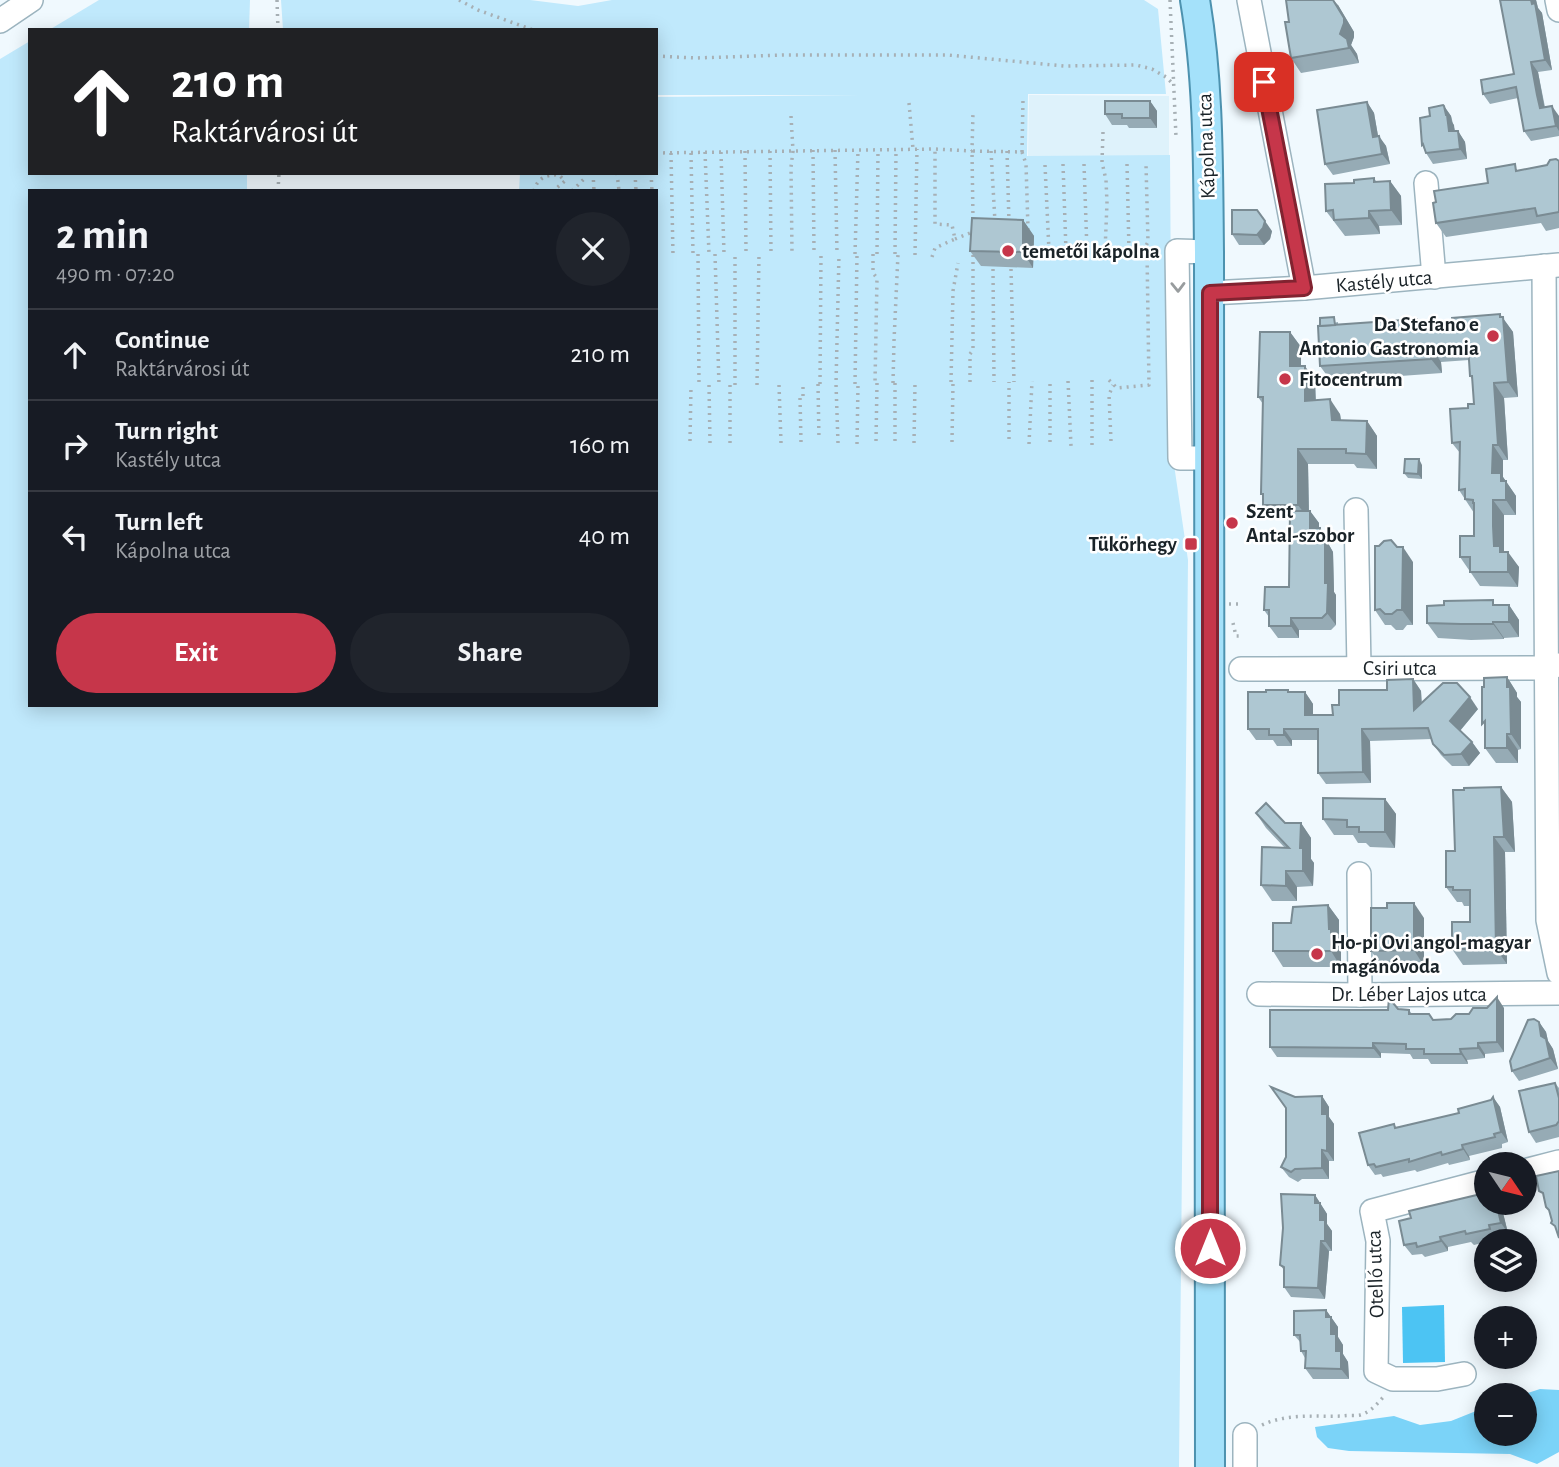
<!DOCTYPE html>
<meta charset="utf-8">
<style>
:root{--surface:#171b24;--page:#20242c;--text:#f1f3f6;--muted:#9ea1a6;--line:#363941;--accent:#c6364a}
body{margin:0;font-family:"Alegreya Sans",sans-serif;background:var(--page);color:var(--text);height:100vh;display:flex;flex-direction:column;font-size:26px;white-space:nowrap}
*{box-sizing:border-box;margin:0}
p{font-size:23px;color:var(--muted)}
.icon{flex:none;width:38px;height:38px;fill:none;stroke:currentColor;stroke-width:2;stroke-linecap:round;stroke-linejoin:round}
.map{position:relative;flex:1;overflow:hidden}
.panel{position:absolute;left:28px;top:189px;width:630px;height:518px;display:flex;flex-direction:column;background:var(--surface);border-radius:0px;box-shadow:0 4px 18px #0003}
.panel>*{flex:none}
.hud{position:absolute;left:28px;top:28px;width:630px;height:147px;border-radius:0px;box-shadow:0 4px 18px #0003;background:#202124;color:#fff;overflow:hidden}
.needle{width:46px;rotate:125deg}
.fabs{position:absolute;left:1474px;top:1152px;display:grid;gap:14px}
.fabs a{display:grid;place-items:center;width:63px;height:63px;border-radius:50%;background:var(--surface);box-shadow:0 4px 18px #0003;font-size:35px}
.pin{position:absolute;display:grid;place-items:center;width:60px;height:60px;color:#fff;margin:-30px;border-radius:14px;box-shadow:0 4px 10px #0006}
.me{position:absolute;width:77px;margin:-38px;rotate:0deg;stroke-linejoin:round;filter:drop-shadow(0 0 5px #0008)}
.turn{display:flex;align-items:center;gap:24px;height:147px;padding:0 28px;font-size:32px}
.turn .icon{width:91px;height:91px;stroke-width:2.5}
.turn b{display:block;font-size:49px;line-height:60px}
.round{display:grid;place-items:center;flex:none;width:74px;height:74px;border-radius:37px;background:var(--page)}
.summary{display:flex;align-items:center;justify-content:space-between;height:119px;padding:0 28px}
h1{font-size:42px;font-weight:600;line-height:52px}
.primary-button{display:flex;gap:14px;margin-top:auto;padding:14px 28px}
.primary-button a{flex:1;height:80px;border-radius:42px;background:var(--accent);color:#fff;font-size:28px;font-weight:600;line-height:80px;text-align:center}
.primary-button a+a{background:var(--page);color:var(--text)}
ul{padding:0;list-style:none}
li{display:flex;align-items:center;gap:21px;height:91px;padding:0 28px;border-top:2px solid var(--line)}
li div{flex:1}
li b{display:block;font-size:26px}
li em{font-style:normal}
.map>svg:first-child{display:block}
.built{fill:#def2fb}
.green{fill:#c0e9fc}
.forest{fill:#7bd3f8}
.water{fill:#4cc4f3}
.lines{fill:none;stroke-linecap:round;stroke-linejoin:round}
.minor-casing{stroke:#9cb4bf;stroke-width:26}
.major-casing{stroke:#4d92af;stroke-width:32}
.path{stroke:#a7b0b5;stroke-width:3.5;stroke-dasharray:2 5;stroke-linecap:butt}
.minor{stroke:#fff;stroke-width:23}
.major{stroke:#a4e1fa;stroke-width:28}
.wall{fill:#96abb5}
.shaded-wall{fill:#7a8b93}
.building{fill:#aec7d2;stroke:#7a8b93;stroke-width:2}
.oneway{stroke:#989c9e}
.route-casing{stroke:#812330;stroke-width:18}
.route{stroke:#c6364a;stroke-width:12}
.poi-dot{fill:#c6364a;stroke:#fff;stroke-width:2.5}
.labels{text-anchor:middle;stroke-width:5;stroke-linejoin:round;paint-order:stroke}
.street-label{font-size:21px;fill:#1a2328;stroke:#fff}
.poi-label{font-size:21px;font-weight:bold;fill:#1a2328;stroke:#fff;text-anchor:start}
</style>
<div class="map">
<svg width="1559" height="1467" viewBox="0 0 1559 1467">
<rect width="100%" height="100%" fill="#f0f9fe"/>
<!-- built -->
<path class="built" d="M1029 95 1169 96V156H1028Z"/>
<!-- green -->
<g class="green">
<path d="M99 0H250L249 30H49Z"/>
<path d="M281 0H530L578 6 612 0H1144L1158 9 1166 94H1028L1027 156 1170 155 1172 451 1188 560 1179 1467H0V59L30 41V173H247V191H30V705H656V191H519L520 173H656V97L860 95H656V30H283Z"/>
</g>
<!-- forest -->
<path class="forest" d="M1540 1389 1559 1390V1452L1537 1464 1510 1454 1349 1451 1328 1448 1317 1437 1315 1427 1394 1416 1420 1425 1451 1421 1486 1407V1433H1524V1395H1522Z"/>
<!-- water -->
<path class="water" d="M1444 1305 1445 1362 1403 1363 1402 1307Z"/>
<g class="lines">
<!-- minor casing -->
<g class="minor-casing">
<g id="minor">
<path d="M1249 0 1304 288"/>
<path d="M1557 0 1559 10"/>
<path d="M0 21 31 0"/>
<path d="M1426 183 1434 277"/>
<path d="M1209 252 1177 251 1180 458H1210"/>
<path d="M1544 266 1548 920 1559 973"/>
<path d="M1210 293 1304 288 1559 265"/>
<path d="M1356 510 1359 668"/>
<path d="M1241 669 1545 668 1559 665"/>
<path d="M1359 874 1360 995"/>
<path d="M1259 994 1360 995 1559 993"/>
<path d="M1524 1171 1559 1162"/>
<path d="M1464 1374 1437 1379H1393L1376 1371 1378 1241 1372 1211 1486 1181"/>
<path d="M1245 1467V1435"/>
</g>
</g>
<!-- major casing -->
<g class="major-casing">
<path id="major" d="M1195 0C1209 83 1208 169 1209 252L1210 1467"/>
</g>
<!-- path -->
<g class="path">
<path d="M277 0 278 30"/>
<path d="M459 0 478 10 533 30"/>
<path d="M1170 0 1176 137"/>
<path d="M656 56 696 58 782 55H948L1064 66 1136 65 1152 69 1166 77 1173 84"/>
<path d="M909 103 913 149"/>
<path d="M791 116 793 151 791 167 792 253"/>
<path d="M1103 132 1102 162 1106 180 1107 203 1105 251"/>
<path d="M813 150 814 253"/>
<path d="M835 150 837 253"/>
<path d="M745 151 746 253"/>
<path d="M770 151 771 253"/>
<path d="M991 151 995 222"/>
<path d="M1007 151 1009 223"/>
<path d="M705 152 709 254"/>
<path d="M721 152 724 254"/>
<path d="M1022 152 1026 164 1028 229"/>
<path d="M656 153 935 149 972 151 973 112"/>
<path d="M671 153 673 255"/>
<path d="M691 153 693 254"/>
<path d="M1063 164 1066 251"/>
<path d="M1084 164 1087 251"/>
<path d="M1127 164 1129 251"/>
<path d="M1045 165 1049 251"/>
<path d="M593 173 594 191"/>
<path d="M617 173 619 191"/>
<path d="M635 173 636 191"/>
<path d="M651 173 652 191"/>
<path d="M278 191 279 173"/>
<path d="M534 191C537 178 547 174 559 175L565 181 553 191"/>
<path d="M572 191 584 179V173"/>
<path d="M973 220 972 151 1022 152 1023 99"/>
<path d="M955 239 975 231"/>
<path d="M1143 251 1148 242 1146 164"/>
<path d="M698 254 699 386"/>
<path d="M715 254 719 385"/>
<path d="M855 254 858 150"/>
<path d="M873 254V273L877 278 875 383"/>
<path d="M877 254 878 150"/>
<path d="M895 254 896 149"/>
<path d="M915 255 917 149"/>
<path d="M932 257 935 248 955 239 952 225 935 224V149"/>
<path d="M993 269 994 382"/>
<path d="M1011 269 1014 382"/>
<path d="M1092 380V446"/>
<path d="M1109 380 1117 388 1149 385 1147 252"/>
<path d="M1068 381 1071 446"/>
<path d="M951 382 953 291 958 263"/>
<path d="M970 382V354L973 350V253"/>
<path d="M893 383 894 341 898 254"/>
<path d="M818 384 819 440"/>
<path d="M820 384 821 253"/>
<path d="M855 384 857 254"/>
<path d="M709 385 710 443"/>
<path d="M730 385V445"/>
<path d="M735 385V253"/>
<path d="M757 385 759 253"/>
<path d="M779 385 781 443"/>
<path d="M1009 439V382"/>
<path d="M690 441 691 386"/>
<path d="M876 441 877 383"/>
<path d="M895 441V383"/>
<path d="M1111 441 1109 395 1113 385"/>
<path d="M801 442 800 398H803V384"/>
<path d="M952 442 953 382"/>
<path d="M1050 442V381"/>
<path d="M838 443 836 384 839 254"/>
<path d="M914 443 915 383"/>
<path d="M857 444 858 384"/>
<path d="M1029 444 1032 381"/>
<path d="M1229 604H1241"/>
<path d="M1233 623 1236 636H1241"/>
<path d="M1262 1425C1288 1413 1315 1417 1343 1416 1348 1415 1355 1416 1360 1415 1371 1412 1378 1403 1385 1395"/>
</g>
<!-- minor -->
<use href="#minor" class="minor"/>
<!-- major -->
<use href="#major" class="major"/>
</g>
<!-- wall -->
<g class="wall">
<path d="M1500 0H1536L1538 8 1542 13 1552 70 1538 72 1545 107 1559 116V136L1531 141 1524 131 1518 98 1490 104 1483 94 1514 74Z"/>
<path d="M1338 5 1354 32V37L1351 45 1357 54 1359 63 1301 73 1291 58Z"/>
<path d="M1150 101 1157 111V128H1129L1127 125H1112L1105 114Z"/>
<path d="M1367 102 1374 113 1378 136 1386 146 1390 164 1333 175 1325 164Z"/>
<path d="M1444 106 1451 116 1455 131H1458L1465 142 1467 159 1433 164 1426 153 1422 145Z"/>
<path d="M1559 161V228L1546 231 1541 223 1446 237 1436 223 1488 183 1519 170 1547 165Z"/>
<path d="M1374 178 1376 181H1390L1401 196 1402 225 1379 226 1380 234 1345 236 1326 211 1354 183Z"/>
<path d="M1023 220 1034 236 1033 268 981 266 970 251Z"/>
<path d="M1272 231 1270 239 1264 245H1239L1232 234Z"/>
<path d="M1502 317 1513 332 1518 397 1504 398 1508 460H1503V477L1516 496V515H1504V552L1519 567 1518 587 1480 586 1460 557 1474 536V513L1459 490 1460 453 1452 443 1468 408 1474 404 1472 379 1470 376 1469 360 1441 362 1442 373 1331 381 1320 366V326L1338 322V325L1417 319 1420 324Z"/>
<path d="M1290 332 1301 347V366L1315 381 1316 400 1340 414 1341 420 1367 421 1377 436V469L1357 468 1354 464H1308L1309 511H1310L1319 523V528L1329 541V545L1333 552 1334 592 1336 595V625L1331 630H1299V638H1278L1269 626V617L1264 610 1289 587 1290 520H1274L1263 505V496L1261 494 1263 404 1258 397Z"/>
<path d="M1422 465V479L1408 478 1404 473Z"/>
<path d="M1413 562V625H1407L1403 630H1396L1391 625H1385L1375 610Z"/>
<path d="M1496 605H1509L1519 620V637L1504 638V639L1471 640 1438 638 1427 623Z"/>
<path d="M1507 677 1517 693V697L1521 702V749L1518 750V763H1496L1485 748 1484 687Z"/>
<path d="M1413 679 1421 691 1422 703 1478 709 1460 731 1472 742 1480 753 1469 766H1452L1441 755 1433 744 1432 739 1370 741 1371 783 1326 784 1318 773V740H1292V746H1277L1273 740H1256L1248 729 1266 692 1288 690 1290 692H1305L1313 704V715H1333L1339 705 1387 690Z"/>
<path d="M1501 787 1512 802 1515 852H1505L1507 964 1463 965 1452 949 1470 922V906H1464L1462 902H1457L1446 887 1455 851 1464 790Z"/>
<path d="M1385 799 1396 814 1395 848 1370 847 1366 843H1358L1353 835H1334L1323 819Z"/>
<path d="M1256 813 1285 823H1301L1311 838V859L1314 863 1313 886 1297 887V901H1272L1261 885 1285 848 1266 828Z"/>
<path d="M1328 905 1339 920V942L1341 945V967H1283L1273 951 1291 923Z"/>
<path d="M1424 918V966H1382L1371 951Z"/>
<path d="M1504 1008V1052L1485 1054V1058L1467 1060 1468 1064H1431L1428 1059H1413L1410 1054 1381 1053V1058L1277 1057 1270 1047 1398 1009 1409 1010 1412 1014 1433 1020 1451 1019 1469 1014Z"/>
<path d="M1539 1022 1546 1032 1548 1041 1553 1049 1558 1069 1519 1081 1512 1071Z"/>
<path d="M1555 1083 1559 1088V1137L1536 1143 1529 1132Z"/>
<path d="M1322 1096 1329 1107V1117L1334 1124V1161H1329V1179H1302L1298 1182 1289 1177 1281 1167 1286 1157 1295 1097Z"/>
<path d="M1493 1097 1500 1107 1508 1142 1502 1144V1148L1469 1156 1470 1160 1449 1165 1448 1163 1417 1172 1415 1170 1383 1177 1381 1174 1375 1175 1368 1165 1397 1128 1459 1113 1491 1100Z"/>
<path d="M1315 1195 1327 1214V1224L1332 1231V1251H1329L1325 1299 1291 1297 1284 1287V1270L1280 1265Z"/>
<path d="M1485 1201 1502 1209 1508 1233 1497 1236V1239L1491 1241H1486V1242L1474 1245 1471 1242 1448 1247V1251L1425 1257 1422 1254 1412 1255 1404 1245Z"/>
<path d="M1326 1310 1338 1327V1337L1343 1345V1354L1348 1362 1349 1379H1313L1305 1368V1358L1301 1351V1343L1294 1335Z"/>
</g>
<!-- shaded-wall -->
<g class="shaded-wall">
<path d="M1333 0 1338 5 1354 32V37L1351 45 1357 54 1359 63 1340 34Z"/>
<path d="M1531 0H1536L1538 8 1542 13 1552 70 1545 60Z"/>
<path d="M1531 62 1538 72 1544 105 1547 118 1540 108 1537 95Z"/>
<path d="M1150 101 1157 111V128L1150 118Z"/>
<path d="M1367 102 1374 113 1380 147 1373 137Z"/>
<path d="M1444 106 1451 116 1452 122 1454 125 1456 142 1449 131Z"/>
<path d="M1552 106 1559 116V131L1556 126Z"/>
<path d="M1458 131 1465 142 1467 159 1460 149Z"/>
<path d="M1379 136 1386 146 1390 164 1382 154Z"/>
<path d="M1390 181 1401 196 1402 225 1391 210Z"/>
<path d="M1369 211 1379 226 1380 234 1369 218Z"/>
<path d="M1023 220 1034 236 1033 268 1023 252Z"/>
<path d="M1265 221 1272 231 1270 239 1264 245 1257 235Z"/>
<path d="M1500 314 1513 332 1518 397 1508 382Z"/>
<path d="M1290 332 1301 347V381L1290 366Z"/>
<path d="M1431 347 1441 362 1442 373 1431 359Z"/>
<path d="M1305 366 1315 381 1316 416 1305 401Z"/>
<path d="M1494 383 1504 398 1508 460 1498 445Z"/>
<path d="M1330 399 1340 414 1343 435 1332 420Z"/>
<path d="M1367 421 1377 436V469L1366 454Z"/>
<path d="M1493 445 1503 460V477L1516 496V515L1506 500 1492 473Z"/>
<path d="M1298 449 1308 464 1309 520 1298 505Z"/>
<path d="M1419 459 1422 465V479L1418 474Z"/>
<path d="M1493 500 1504 515V552H1508L1519 567 1518 587 1508 572 1494 546Z"/>
<path d="M1310 511 1319 523V541L1310 528Z"/>
<path d="M1320 528 1329 541V545L1333 552 1334 592 1336 595V625L1327 613Z"/>
<path d="M1403 547 1413 562V625L1402 610Z"/>
<path d="M1509 605 1519 620V637L1509 622Z"/>
<path d="M1291 618 1299 630V638L1291 626Z"/>
<path d="M1493 622 1504 638V639L1493 624Z"/>
<path d="M1507 677 1517 693V697L1521 702V749L1511 734Z"/>
<path d="M1413 679 1421 691 1422 721 1414 710Z"/>
<path d="M1305 692 1313 704V726L1305 715Z"/>
<path d="M1470 697 1478 709 1458 733 1450 721Z"/>
<path d="M1284 729 1292 740V746L1284 735Z"/>
<path d="M1362 729 1370 741 1371 783 1363 772Z"/>
<path d="M1507 734 1518 750V763L1507 748Z"/>
<path d="M1472 742 1480 753 1469 766 1461 754Z"/>
<path d="M1501 787 1512 802 1515 852 1504 837Z"/>
<path d="M1385 799 1396 814 1395 848 1385 832Z"/>
<path d="M1301 823 1311 838V859L1314 863 1313 886 1303 871 1300 848Z"/>
<path d="M1494 837 1505 852 1507 964 1496 949Z"/>
<path d="M1286 871 1297 887V901L1286 886Z"/>
<path d="M1414 903 1424 918V966L1414 950Z"/>
<path d="M1328 905 1339 920V942L1341 945V967L1331 951 1329 929Z"/>
<path d="M1497 997 1504 1008V1052L1497 1042Z"/>
<path d="M1539 1022 1546 1032 1548 1041 1553 1049 1558 1069 1550 1058 1541 1036Z"/>
<path d="M1373 1043 1381 1053V1058L1373 1048Z"/>
<path d="M1478 1043 1485 1054V1058L1478 1048Z"/>
<path d="M1460 1049 1467 1060 1468 1064 1461 1054Z"/>
<path d="M1322 1096 1329 1107V1117L1334 1124V1161L1327 1151 1322 1114Z"/>
<path d="M1493 1097 1500 1107 1508 1142 1501 1132Z"/>
<path d="M1462 1145 1469 1156 1470 1160 1463 1149Z"/>
<path d="M1322 1150 1329 1161V1179L1322 1168Z"/>
<path d="M1315 1195 1327 1214V1224L1332 1231V1251L1325 1241 1315 1203Z"/>
<path d="M1496 1202H1498L1502 1209 1508 1233 1501 1223Z"/>
<path d="M1440 1237 1448 1247V1251L1441 1241Z"/>
<path d="M1321 1241 1329 1251 1325 1299 1318 1288Z"/>
<path d="M1326 1310 1338 1327V1337L1343 1345V1354L1348 1362 1349 1379 1341 1369 1326 1317Z"/>
</g>
<!-- building -->
<g class="building">
<path d="M1286 0H1333L1344 18V23L1340 34 1347 39 1349 48 1291 58 1285 22H1289Z"/>
<path d="M1500 0H1531L1532 4 1535 3 1545 60 1531 62 1537 95 1540 108 1552 106 1556 126 1524 131 1516 87 1483 94 1481 80 1514 74Z"/>
<path d="M1105 101H1150V118H1122V114H1105Z"/>
<path d="M1367 102 1373 137 1379 136 1382 154 1325 164 1317 110Z"/>
<path d="M1443 105 1444 106 1446 115H1447L1449 131H1458L1460 149 1426 153 1423 144 1422 145 1420 118 1430 116 1429 108Z"/>
<path d="M1556 159 1559 161V212L1537 216 1535 208 1436 223 1433 203 1436 202 1434 191 1488 183 1486 169 1515 164 1516 171 1547 165 1550 160Z"/>
<path d="M1374 178V182L1390 181 1391 210 1369 211V218L1334 220 1333 210 1326 211 1325 184 1354 183V180Z"/>
<path d="M1232 210H1257L1265 221 1263 228 1257 235 1232 234Z"/>
<path d="M972 218 1023 220V252L970 251Z"/>
<path d="M1500 314V317H1503L1508 382 1494 383 1498 445H1493L1492 473H1501V481H1506V500H1493V526L1494 546H1500V552H1508V572H1470V557H1460V536H1474V503H1473V500L1465 499V489L1459 490 1460 442 1452 443 1450 409 1468 408V404H1474L1472 376H1470L1468 344 1431 347V359L1320 366 1318 326 1417 319V324L1452 322V318Z"/>
<path d="M1334 317 1335 325 1320 326V318Z"/>
<path d="M1260 332H1290V366H1305V401L1330 399 1332 420 1367 421 1366 454 1346 453V449H1298V505H1263V494H1261L1263 397H1258Z"/>
<path d="M1405 459H1419L1418 474 1404 473Z"/>
<path d="M1290 511H1310V528H1320V540H1325V583H1328L1327 613 1322 618H1291V626H1269V610H1264L1265 587H1289Z"/>
<path d="M1391 540 1397 547H1403L1402 610H1397L1392 614H1385L1380 609 1375 610V546H1379L1384 541Z"/>
<path d="M1493 600V605H1509V622H1493V624H1461L1427 623V606L1444 605V601Z"/>
<path d="M1507 677V687H1510L1511 734H1507V748H1485V721L1482 724V687H1484V678Z"/>
<path d="M1413 679 1414 710 1443 683H1457L1470 697 1450 721 1472 742 1461 754 1444 755 1433 744 1428 728 1362 729 1363 772 1318 773V729H1284V735H1269V729H1248V692H1266V690H1288V692H1305V715H1333L1332 705H1339V690H1387V680Z"/>
<path d="M1501 787 1504 837H1494L1496 949H1452V922H1470V890H1453V887H1446V851H1455L1453 790H1464V788Z"/>
<path d="M1323 798 1385 799V832H1359V827H1347V820L1323 819Z"/>
<path d="M1266 803 1285 823H1301L1300 848H1303V871H1286V886L1261 885 1262 847 1289 848 1256 813Z"/>
<path d="M1387 903H1414V950L1371 951V908H1387Z"/>
<path d="M1328 905 1329 929H1331V951H1273V923H1291L1293 907Z"/>
<path d="M1497 997V1042L1478 1043V1048L1460 1049 1461 1054H1424V1049H1406V1044L1373 1043V1048L1270 1047V1010H1388L1389 998 1398 1009 1409 1010V1014H1429L1433 1020 1451 1019 1456 1014H1469L1473 1008H1487Z"/>
<path d="M1534 1019 1539 1022 1541 1036 1546 1039 1550 1058 1512 1071 1510 1061 1528 1020Z"/>
<path d="M1555 1083 1559 1098V1121L1556 1125 1529 1132 1519 1091Z"/>
<path d="M1271 1087 1295 1097 1322 1096V1114H1327V1151L1322 1150V1168L1295 1169 1291 1172 1281 1167 1286 1157V1108Z"/>
<path d="M1493 1097 1501 1132 1494 1134 1495 1137 1462 1145 1463 1149 1442 1155 1441 1152 1409 1162V1159L1376 1167 1374 1164 1368 1165 1359 1133 1394 1124 1395 1128 1459 1113 1458 1109 1491 1100Z"/>
<path d="M1559 1171V1238L1555 1226 1551 1223 1552 1221 1549 1210 1546 1207 1543 1193 1539 1191 1536 1176Z"/>
<path d="M1281 1194 1315 1195V1203H1320V1220H1325V1241H1321L1318 1288 1284 1287V1267L1280 1265 1283 1228Z"/>
<path d="M1481 1194 1483 1202 1486 1201V1202H1496L1501 1223 1489 1225 1490 1229 1466 1234 1465 1231 1440 1237 1441 1241 1417 1247 1416 1243 1404 1245 1399 1221 1411 1218 1409 1211Z"/>
<path d="M1326 1310V1317H1331V1334H1336V1351H1341V1369L1305 1368 1306 1351H1301L1300 1335H1294V1311Z"/>
</g>
<!-- one-way arrows -->
<defs><path id="oneway-chevron" d="M-2-3.5L2.5 0L-2 3.5" fill="none" stroke-width="1.6" stroke-linecap="round" stroke-linejoin="round" transform="scale(1.75)"/></defs>
<use class="oneway" href="#oneway-chevron" transform="translate(1178 287) rotate(89)"/>
<g class="lines">
<!-- route casing -->
<g class="route-casing">
<path id="route" d="M1210 1248V293L1304 288 1264 82"/>
</g>
<!-- route -->
<use href="#route" class="route"/>
</g>
<!-- markers -->
<g class="poi-dot">
<circle cx="1008" cy="251" r="7"/>
<circle cx="1493" cy="336" r="7"/>
<circle cx="1285" cy="379" r="7"/>
<circle cx="1232" cy="523" r="7"/>
<rect x="1184" y="537" width="14" height="14" rx="3.5"/>
<circle cx="1317" cy="954" r="7"/>
</g>
<g class="labels">
<!-- street labels -->
<g class="street-label">
<text transform="translate(1206 146) rotate(-92)" y="7">Kápolna utca</text>
<text transform="translate(1384 281) rotate(-5)" y="7">Kastély utca</text>
<text x="1400" y="675">Csiri utca</text>
<text x="1409" y="1001">Dr. Léber Lajos utca</text>
<text transform="translate(1375 1274) rotate(-92)" y="7">Otelló utca</text>
</g>
<!-- poi labels -->
<g class="poi-label">
<text x="1022" y="258">temetői kápolna</text>
<text x="1479" y="331" text-anchor="end">Da Stefano e<tspan x="1479" dy="24">Antonio Gastronomia</tspan></text>
<text x="1299" y="386">Fitocentrum</text>
<text x="1246" y="518">Szent<tspan x="1246" dy="24">Antal-szobor</tspan></text>
<text x="1177" y="551" text-anchor="end">Tükörhegy</text>
<text x="1331" y="949">Ho-pi Ovi angol-magyar<tspan x="1331" dy="24">magánóvoda</tspan></text>
</g>
</g>
</svg>
<div class="fabs">
<a><svg class="needle" viewBox="-14 -14 28 28"><path d="M0-13l5 13h-10z" fill="#e53935"/><path d="M0 13l5-13h-10z" fill="#9ea1a6"/></svg></a>
<a><svg class="icon" aria-label="layers" viewBox="0 0 24 24"><path d="M12 4l9 5-9 5-9-5zM3 14l9 5 9-5"/></svg></a>
<a>+</a>
<a>−</a>
</div>
<div class="pin" style="left:1264px;top:82px;background:#d93025"><svg class="icon" aria-label="arrive" viewBox="0 0 24 24"><path d="M6 21V4h12l-3 4 3 4H6"/></svg></div>
<svg class="me" style="left:1210px;top:1248px" viewBox="-20 -20 40 40"><circle r="17" fill="#c6364a" stroke="#fff" stroke-width="3"/><path d="M0-11L8 9 0 5-8 9z" fill="#fff"/></svg>
<div class="hud">
<div class="turn"><svg class="icon" aria-label="ahead" viewBox="0 0 24 24"><path d="M12 20V5M6 11l6-6 6 6"/></svg><div><b>210 m</b>Raktárvárosi út</div></div>
</div>
<section class="panel">
<div class="summary"><div><h1>2 min</h1><p>490 m · 07:20</p></div><a class="round"><svg class="icon" aria-label="close" viewBox="0 0 24 24"><path d="M6 6l12 12M18 6L6 18"/></svg></a></div>
<ul>
<li><svg class="icon" aria-label="ahead" viewBox="0 0 24 24"><path d="M12 20V5M6 11l6-6 6 6"/></svg><div><b>Continue</b><p>Raktárvárosi út</p></div><em>210 m</em></li>
<li><svg class="icon" aria-label="right" viewBox="0 0 24 24"><path d="M7 20v-9h11M14 6l5 5-5 5"/></svg><div><b>Turn right</b><p>Kastély utca</p></div><em>160 m</em></li>
<li><svg class="icon" aria-label="left" viewBox="0 0 24 24"><path d="M17 20v-9H6M10 6l-5 5 5 5"/></svg><div><b>Turn left</b><p>Kápolna utca</p></div><em>40 m</em></li>
</ul>
<div class="primary-button"><a>Exit</a><a>Share</a></div>
</section>
</div>
